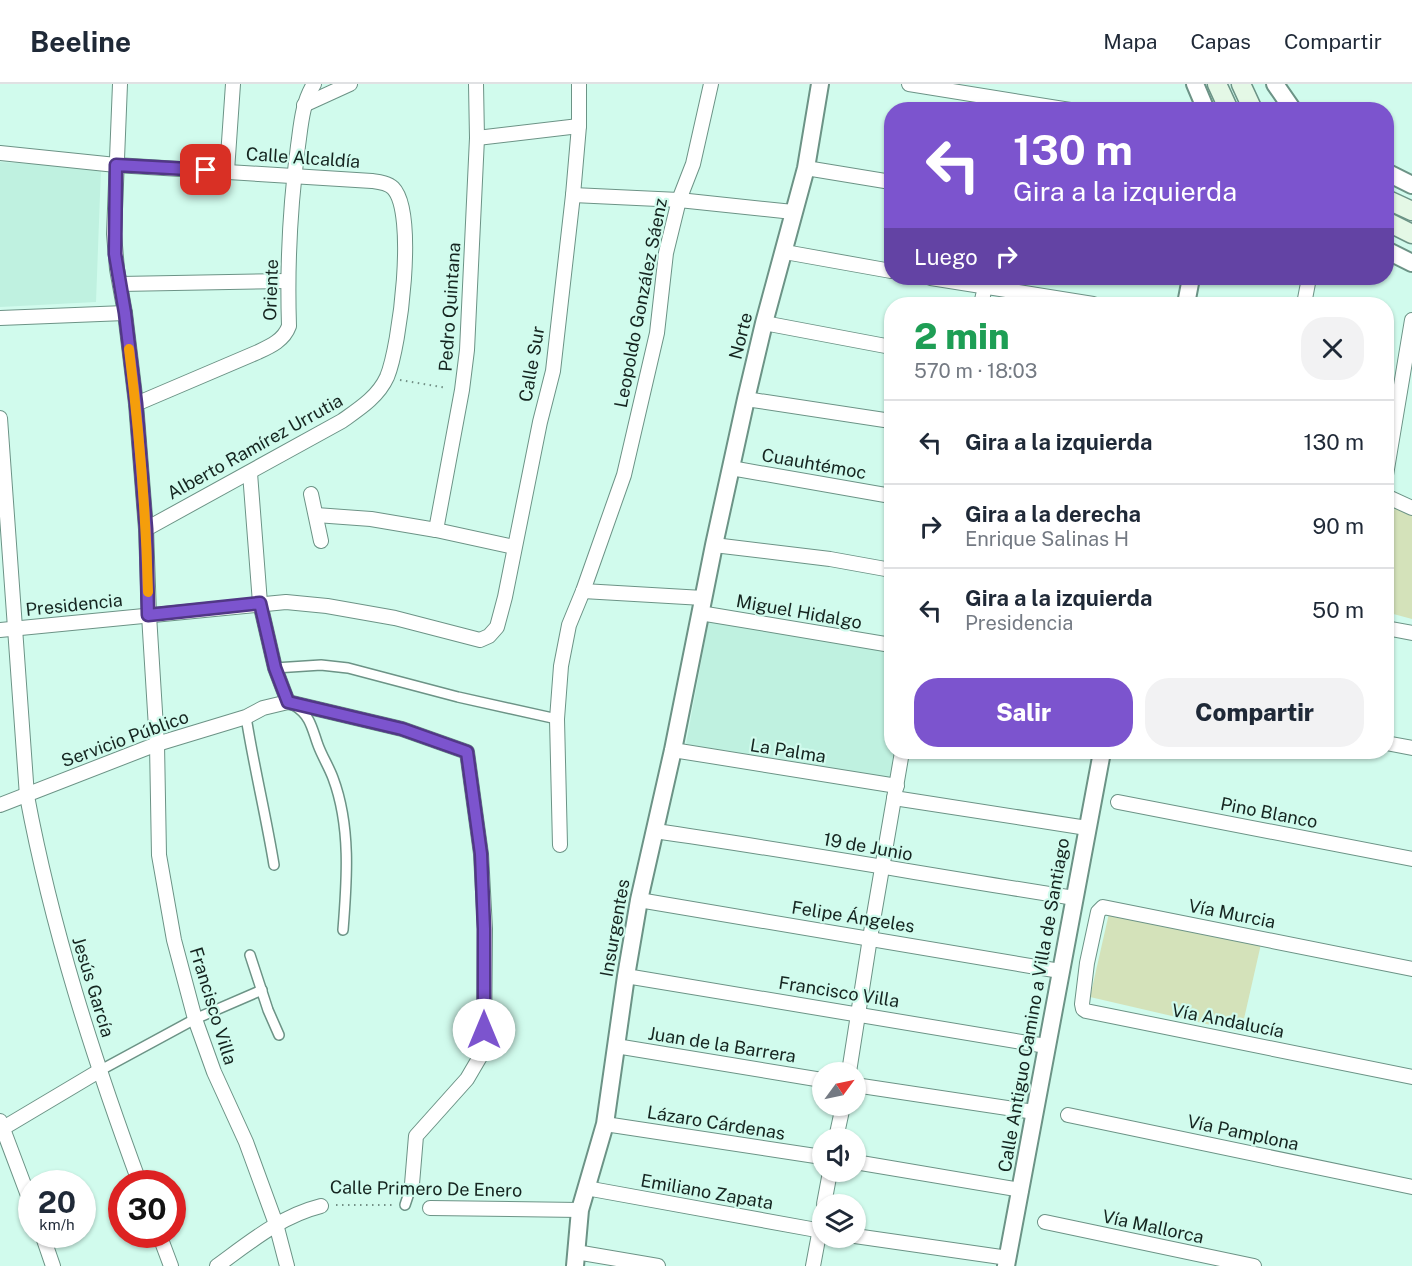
<!DOCTYPE html>
<html lang="es">
<meta charset="utf-8">
<style>
:root{--surface:#fff;--page:#f2f2f3;--text:#1f2937;--muted:#747a83;--line:#e0e1e3;--accent:#7c54ce}
body{margin:0;font-family:"Public Sans",sans-serif;background:var(--page);color:var(--text);height:100vh;display:flex;flex-direction:column;font-size:22px;white-space:nowrap}
*{box-sizing:border-box;margin:0}
p{font-size:20px;color:var(--muted)}
.icon{flex:none;width:33px;height:33px;fill:none;stroke:currentColor;stroke-width:2;stroke-linecap:round;stroke-linejoin:round}
.map{position:relative;flex:1;overflow:hidden}
.sheet{position:absolute;left:884px;top:213px;width:510px;height:462px;display:flex;flex-direction:column;background:var(--surface);border-radius:24px;box-shadow:0 2px 4px #0004}
.sheet>*{flex:none}
.hud{position:absolute;left:884px;top:18px;width:510px;height:183px;border-radius:24px;box-shadow:0 2px 4px #0004;background:#7c54ce;color:#fff;overflow:hidden}
.needle{width:39px;rotate:57deg}
.controls{position:absolute;left:812px;top:978px;display:grid;gap:12px}
.controls a{display:grid;place-items:center;width:54px;height:54px;border-radius:50%;background:var(--surface);box-shadow:0 2px 4px #0004;font-size:30px}
.speed{position:absolute;left:18px;top:1086px;display:flex;gap:12px;font-size:30px;font-weight:700;text-align:center}
.speed>*{display:grid;place-content:center;width:78px;height:78px;border-radius:50%;background:var(--surface);box-shadow:0 2px 4px #0004;line-height:1}
.speed small{font-size:15px;font-weight:400}
.speed .limit{border:9px solid #d22;background:#fff;color:#111}
.pin{position:absolute;display:grid;place-items:center;width:51px;height:51px;color:#fff;margin:-26px;border-radius:12px;box-shadow:0 3px 9px #0006}
.me{position:absolute;width:66px;margin:-33px;rotate:0deg;stroke-linejoin:round;filter:drop-shadow(0 0 4px #0008)}
.turn{display:flex;align-items:center;gap:21px;height:126px;padding:0 30px;font-size:27px}
.turn .icon{width:78px;height:78px;stroke-width:2.5}
.turn b{display:block;font-size:42px;line-height:51px}
.then{display:flex;align-items:center;height:57px;padding:0 30px;background:#0003;gap:12px;font-size:22px}
.round{display:grid;place-items:center;flex:none;width:63px;height:63px;border-radius:24px;background:var(--page)}
.summary{display:flex;align-items:center;justify-content:space-between;height:102px;padding:0 30px}
h1{font-size:36px;font-weight:800;line-height:45px;color:#1e9e55}
.primary-button{display:flex;gap:12px;margin-top:auto;padding:12px 30px}
.primary-button a{flex:1;height:69px;border-radius:24px;background:var(--accent);color:#fff;font-size:24px;font-weight:800;line-height:69px;text-align:center}
.primary-button a+a{background:var(--page);color:var(--text)}
ul{padding:0;list-style:none}
li{display:flex;align-items:center;gap:18px;height:84px;padding:0 30px;border-top:2px solid var(--line)}
li div{flex:1}
li b{display:block;font-size:22px}
li em{font-style:normal}
header{display:flex;align-items:center;gap:36px;box-sizing:border-box;height:84px;padding:0 30px;background:var(--surface);border-bottom:2px solid var(--line)}
header strong{font-size:28px}
nav{display:flex;gap:33px;margin-inline-start:auto;font-size:21px}
.map>svg:first-child{display:block}
.built{fill:#bff1e0}
.green{fill:#d4e2ba}
.lines{fill:none;stroke-linecap:round;stroke-linejoin:round}
.pedestrian-casing{stroke:#6c9386;stroke-width:12}
.minor-casing{stroke:#6c9386;stroke-width:16}
.tertiary-casing{stroke:#6c9386;stroke-width:20}
.secondary-casing{stroke:#6c9386;stroke-width:21}
.path{stroke:#739086;stroke-width:2;stroke-dasharray:1.5 4.5;stroke-linecap:butt}
.pedestrian{stroke:#fff;stroke-width:9}
.minor{stroke:#fff;stroke-width:14}
.tertiary{stroke:#fff;stroke-width:16}
.secondary{stroke:#e4f8e6;stroke-width:18}
.route-casing{stroke:#513786;stroke-width:15}
.route{stroke:#7c54ce;stroke-width:10}
.slow{stroke:#f59e0b;stroke-width:10}
.labels{text-anchor:middle;stroke-width:4.5;stroke-linejoin:round;paint-order:stroke}
.street-label{font-size:18px;fill:#152520;stroke:#d1fbed}
</style>
<header>
<strong>Beeline</strong>
<nav><a>Mapa</a><a>Capas</a><a>Compartir</a></nav>
</header>
<div class="map">
<svg width="1412" height="1182" viewBox="0 0 1412 1182">
<rect width="100%" height="100%" fill="#d1fbed"/>
<!-- built -->
<g class="built">
<path d="M0 78 101 84 96 218 0 223Z"/>
<path d="M709 535 891 567V668H898L893 695 686 660Z"/>
</g>
<!-- green -->
<g class="green">
<path d="M1395 422 1412 430V535L1386 528V470Z"/>
<path d="M1110 825 1261 860 1241 948 1090 913Z"/>
</g>
<g class="lines">
<!-- pedestrian casing -->
<g class="pedestrian-casing">
<g id="pedestrian">
<path d="M275 584 321 581 348 584 458 613 557 635"/>
<path d="M295 622C311 632 312 645 318 661 322 672 329 683 333 694 351 742 347 796 343 846"/>
<path d="M246 633C254 683 266 732 274 781"/>
<path d="M250 871 268 926 279 951"/>
<path d="M99 987 195 935 262 906"/>
<path d="M405 1121 412 1100"/>
</g>
</g>
<!-- minor casing -->
<g class="minor-casing">
<g id="minor">
<path d="M120 0 114 150 117 185 125 229 136 320 146 445 149 531 157 660 159 771 174 856 195 935 214 988 246 1058 276 1140 287 1182"/>
<path d="M909 0 1070 26"/>
<path d="M304 21 350 0"/>
<path d="M477 54 579 42"/>
<path d="M0 69 116 81 372 97C379 98 388 99 393 104 417 128 400 262 387 293 378 313 359 325 342 337L146 445"/>
<path d="M806 84 891 98"/>
<path d="M227 87 233 0"/>
<path d="M573 111 679 116 793 128"/>
<path d="M785 168 891 187"/>
<path d="M931 194 1093 220"/>
<path d="M120 200 288 197"/>
<path d="M981 220 985 203"/>
<path d="M1304 220 1309 194"/>
<path d="M0 234 125 229"/>
<path d="M764 239 891 263"/>
<path d="M746 315 891 337"/>
<path d="M136 320 258 268C271 262 284 256 289 242 287 182 290 122 298 62 301 41 302 19 314 0"/>
<path d="M0 334 27 712C52 845 93 973 140 1100"/>
<path d="M731 384 891 412"/>
<path d="M1386 391 1412 236"/>
<path d="M311 410 321 457"/>
<path d="M1386 412 1412 424"/>
<path d="M316 431 371 435 436 446 514 463"/>
<path d="M436 446 462 306 467 266 477 54 476 0"/>
<path d="M714 461 830 475 891 486"/>
<path d="M583 507 703 514"/>
<path d="M700 529 891 561"/>
<path d="M1386 544 1412 549"/>
<path d="M0 546 286 518 327 522 395 534 480 556 489 552 497 543 505 513 540 338 553 287 573 111 579 42V0"/>
<path d="M288 618 402 645 467 668 481 770 485 845 484 966 467 995 416 1052 412 1100"/>
<path d="M1386 659 1412 664"/>
<path d="M673 666 897 702"/>
<path d="M894 714 1087 744"/>
<path d="M1118 718 1412 775"/>
<path d="M0 721 157 660 246 633 263 624 288 618 275 584 260 519 250 389"/>
<path d="M655 747C795 767 934 792 1074 814"/>
<path d="M560 761 557 635 561 582 569 541 583 507 624 391 657 249 666 169 679 116 693 80 711 0"/>
<path d="M639 816 1060 887"/>
<path d="M1412 885 1103 823 1098 828 1087 879 1082 920 1083 925 1086 927 1412 993"/>
<path d="M626 892 1046 962"/>
<path d="M616 962 822 996"/>
<path d="M849 988 870 854 902 668"/>
<path d="M855 1001 1034 1028"/>
<path d="M1068 1031 1412 1103"/>
<path d="M0 1037 32 1122"/>
<path d="M605 1040 822 1073"/>
<path d="M0 1046 99 987"/>
<path d="M836 1054 843 1022"/>
<path d="M855 1078 1021 1106"/>
<path d="M586 1104 822 1147"/>
<path d="M824 1120 830 1088"/>
<path d="M430 1124 580 1126"/>
<path d="M1045 1138 1254 1182"/>
<path d="M42 1150 53 1182"/>
<path d="M159 1150 171 1182"/>
<path d="M855 1152 1008 1174"/>
<path d="M576 1168 658 1182"/>
<path d="M217 1182C250 1158 281 1132 321 1122"/>
<path d="M813 1182 822 1134"/>
</g>
</g>
<!-- tertiary casing -->
<g class="tertiary-casing">
<g id="tertiary">
<path d="M1195 0 1206 26"/>
<path d="M1275 0 1293 26"/>
<path d="M1386 88 1412 101"/>
<path d="M1386 166 1412 179"/>
<path d="M1186 220 1191 194"/>
<path d="M575 1182 580 1126 605 1040 626 892 639 816 673 666 714 461 746 315 764 239 806 84 820 0"/>
<path d="M1006 1182 1102 668"/>
</g>
</g>
<!-- secondary casing -->
<g class="secondary-casing">
<g id="secondary">
<path d="M1217 0 1229 26"/>
<path d="M1241 0 1253 26"/>
<path d="M1386 115 1412 127"/>
<path d="M1386 137 1412 150"/>
</g>
</g>
<!-- path -->
<g class="path">
<path d="M400 296 447 304"/>
<path d="M336 1121H393"/>
</g>
<!-- pedestrian -->
<use href="#pedestrian" class="pedestrian"/>
<!-- minor -->
<use href="#minor" class="minor"/>
<!-- tertiary -->
<use href="#tertiary" class="tertiary"/>
<!-- secondary -->
<use href="#secondary" class="secondary"/>
</g>
<g class="lines">
<!-- route casing -->
<g class="route-casing">
<path id="route" d="M206 86 116 81 115 170 125 229 136 320 146 445 148 531 260 519 275 584 288 618 402 645 467 668 481 770 484 845V946"/>
</g>
<!-- route -->
<use href="#route" class="route"/>
<!-- slow -->
<path class="slow" d="M129 265C139 346 146 427 148 508"/>
</g>
<g class="labels">
<!-- street labels -->
<g class="street-label">
<text transform="translate(303 74) rotate(4)" y="6">Calle Alcaldía</text>
<text transform="translate(271 206) rotate(-88)" y="6">Oriente</text>
<text transform="translate(641 219) rotate(-79)" y="6">Leopoldo González Sáenz</text>
<text transform="translate(450 223) rotate(-86)" y="6">Pedro Quintana</text>
<text transform="translate(741 252) rotate(-76)" y="6">Norte</text>
<text transform="translate(532 280) rotate(-80)" y="6">Calle Sur</text>
<text transform="translate(255 363) rotate(-29)" y="6">Alberto Ramírez Urrutia</text>
<text transform="translate(814 380) rotate(10)" y="6">Cuauhtémoc</text>
<text transform="translate(74 521) rotate(-6)" y="6">Presidencia</text>
<text transform="translate(799 528) rotate(10)" y="6">Miguel Hidalgo</text>
<text transform="translate(125 655) rotate(-20)" y="6">Servicio Público</text>
<text transform="translate(788 667) rotate(9)" y="6">La Palma</text>
<text transform="translate(1269 729) rotate(11)" y="6">Pino Blanco</text>
<text transform="translate(868 763) rotate(10)" y="6">19 de Junio</text>
<text transform="translate(1232 830) rotate(11)" y="6">Vía Murcia</text>
<text transform="translate(853 833) rotate(9)" y="6">Felipe Ángeles</text>
<text transform="translate(615 844) rotate(-80)" y="6">Insurgentes</text>
<text transform="translate(93 903) rotate(73)" y="6">Jesús García</text>
<text transform="translate(839 908) rotate(9)" y="6">Francisco Villa</text>
<text transform="translate(1034 921) rotate(-80)" y="6">Calle Antiguo Camino a Villa de Santiago</text>
<text transform="translate(213 922) rotate(73)" y="6">Francisco Villa</text>
<text transform="translate(1228 937) rotate(11)" y="6">Vía Andalucía</text>
<text transform="translate(722 961) rotate(9)" y="6">Juan de la Barrera</text>
<text transform="translate(716 1039) rotate(9)" y="6">Lázaro Cárdenas</text>
<text transform="translate(1243 1049) rotate(12)" y="6">Vía Pamplona</text>
<text transform="translate(426 1105) rotate(1)" y="6">Calle Primero De Enero</text>
<text transform="translate(707 1108) rotate(10)" y="6">Emiliano Zapata</text>
<text transform="translate(1153 1143) rotate(12)" y="6">Vía Mallorca</text>
</g>
</g>
</svg>
<div class="controls">
<a><svg class="needle" viewBox="-14 -14 28 28"><path d="M0-13l5 13h-10z" fill="#e53935"/><path d="M0 13l5-13h-10z" fill="#747a83"/></svg></a>
<a><svg class="icon" aria-label="sound" viewBox="0 0 24 24"><path d="M4 9h4l5-4v14l-5-4H4zM17 9q2 3 0 6"/></svg></a>
<a><svg class="icon" aria-label="layers" viewBox="0 0 24 24"><path d="M12 4l9 5-9 5-9-5zM3 14l9 5 9-5"/></svg></a>
</div>
<div class="speed"><div>20<small>km/h</small></div><div class="limit">30</div></div>
<div class="pin" style="left:206px;top:86px;background:#d93025"><svg class="icon" aria-label="arrive" viewBox="0 0 24 24"><path d="M6 21V4h12l-3 4 3 4H6"/></svg></div>
<svg class="me" style="left:484px;top:946px" viewBox="-20 -20 40 40"><circle r="19" fill="#fff"/><path d="M0-13L10 11 0 6-10 11z" fill="#7c54ce"/></svg>
<div class="hud">
<div class="turn"><svg class="icon" aria-label="left" viewBox="0 0 24 24"><path d="M17 20v-9H6M10 6l-5 5 5 5"/></svg><div><b>130 m</b>Gira a la izquierda</div></div>
<div class="then">Luego<svg class="icon" aria-label="right" viewBox="0 0 24 24"><path d="M7 20v-9h11M14 6l5 5-5 5"/></svg></div>
</div>
<section class="sheet">
<div class="summary"><div><h1>2 min</h1><p>570 m · 18:03</p></div><a class="round"><svg class="icon" aria-label="close" viewBox="0 0 24 24"><path d="M6 6l12 12M18 6L6 18"/></svg></a></div>
<ul>
<li><svg class="icon" aria-label="left" viewBox="0 0 24 24"><path d="M17 20v-9H6M10 6l-5 5 5 5"/></svg><div><b>Gira a la izquierda</b></div><em>130 m</em></li>
<li><svg class="icon" aria-label="right" viewBox="0 0 24 24"><path d="M7 20v-9h11M14 6l5 5-5 5"/></svg><div><b>Gira a la derecha</b><p>Enrique Salinas H</p></div><em>90 m</em></li>
<li><svg class="icon" aria-label="left" viewBox="0 0 24 24"><path d="M17 20v-9H6M10 6l-5 5 5 5"/></svg><div><b>Gira a la izquierda</b><p>Presidencia</p></div><em>50 m</em></li>
</ul>
<div class="primary-button"><a>Salir</a><a>Compartir</a></div>
</section>
</div>
